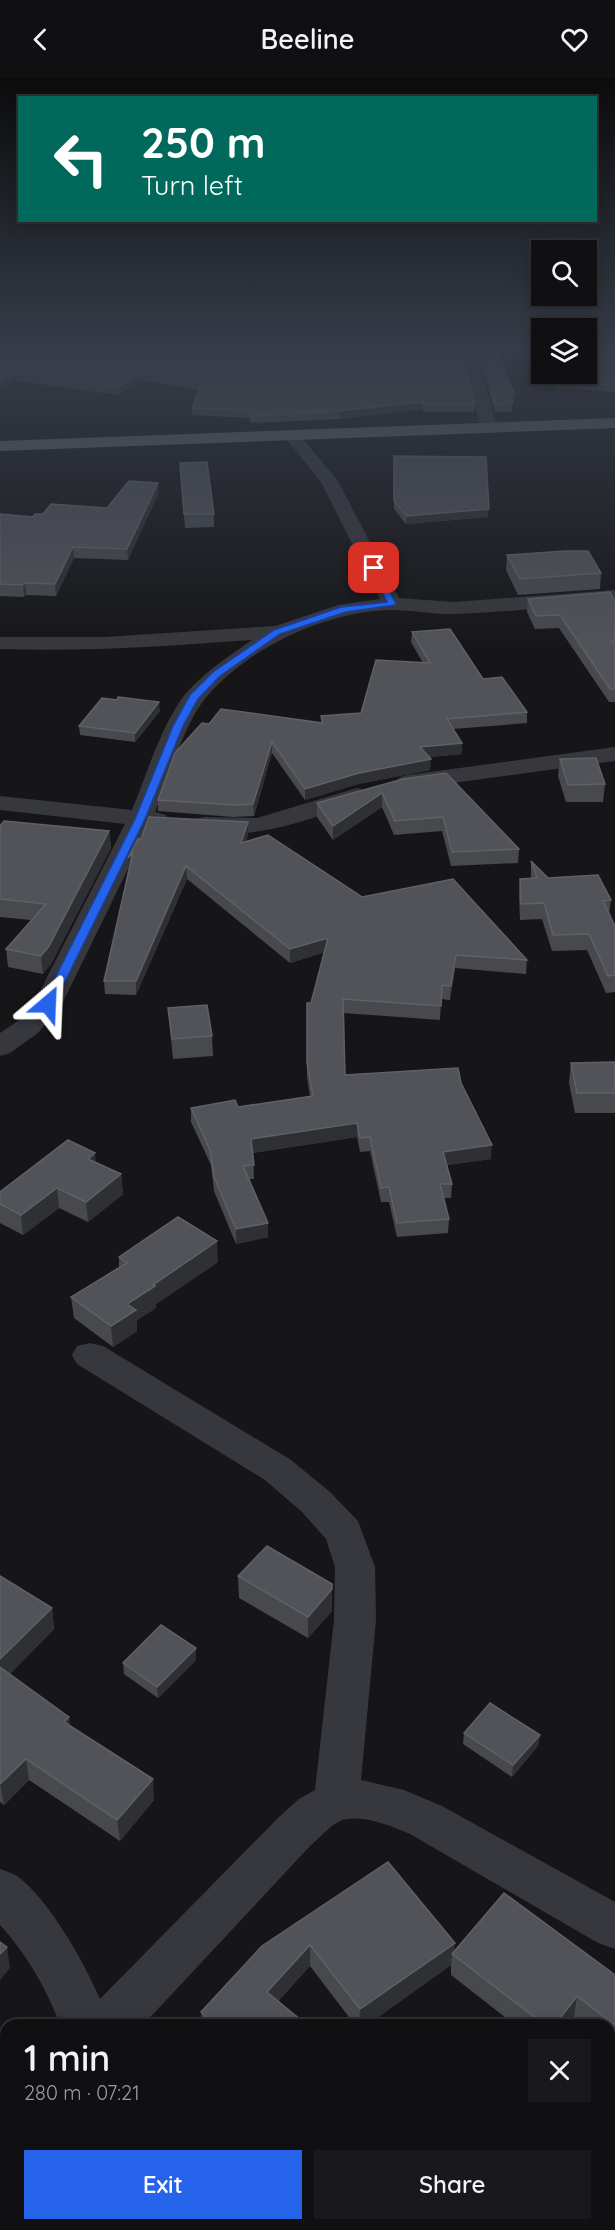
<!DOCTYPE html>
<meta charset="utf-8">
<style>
:root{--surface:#101012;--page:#19191b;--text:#f1f3f6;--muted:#9c9d9f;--line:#303032;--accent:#2563eb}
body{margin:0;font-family:Quicksand,sans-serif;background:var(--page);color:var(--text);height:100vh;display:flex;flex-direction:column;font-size:22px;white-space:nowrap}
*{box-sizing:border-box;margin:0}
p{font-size:20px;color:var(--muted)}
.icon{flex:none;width:33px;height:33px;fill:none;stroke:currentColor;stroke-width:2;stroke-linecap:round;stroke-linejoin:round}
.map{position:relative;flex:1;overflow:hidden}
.sheet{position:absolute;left:0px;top:1941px;width:615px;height:212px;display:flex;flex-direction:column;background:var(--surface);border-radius:18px 18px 0 0;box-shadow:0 3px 15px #0003,0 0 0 2px var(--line)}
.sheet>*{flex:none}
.top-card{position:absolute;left:18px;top:18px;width:579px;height:126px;border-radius:0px;box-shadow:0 3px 15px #0003,0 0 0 2px var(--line);background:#00695c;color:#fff;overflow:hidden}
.fabs{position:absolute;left:531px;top:162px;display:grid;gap:12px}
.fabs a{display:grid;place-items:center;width:66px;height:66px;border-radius:0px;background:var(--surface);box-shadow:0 3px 15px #0003,0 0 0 2px var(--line);font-size:30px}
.pin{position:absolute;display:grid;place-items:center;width:51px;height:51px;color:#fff;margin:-26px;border-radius:12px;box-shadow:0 3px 9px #0006}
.me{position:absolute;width:66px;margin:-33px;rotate:26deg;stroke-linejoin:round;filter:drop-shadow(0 0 4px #0008)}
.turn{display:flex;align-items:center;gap:21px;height:126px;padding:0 24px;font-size:27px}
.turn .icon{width:78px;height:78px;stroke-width:2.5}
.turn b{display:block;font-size:42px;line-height:51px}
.round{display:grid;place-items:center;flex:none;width:63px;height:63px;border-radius:0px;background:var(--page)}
.overview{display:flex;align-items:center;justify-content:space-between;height:102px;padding:0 24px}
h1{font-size:36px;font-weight:600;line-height:45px}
.button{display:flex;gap:12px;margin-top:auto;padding:12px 24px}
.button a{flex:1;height:69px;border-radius:0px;background:var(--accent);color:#fff;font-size:24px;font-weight:600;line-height:69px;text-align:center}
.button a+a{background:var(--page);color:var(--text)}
header{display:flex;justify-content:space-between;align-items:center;height:78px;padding:0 24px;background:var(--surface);font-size:27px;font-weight:600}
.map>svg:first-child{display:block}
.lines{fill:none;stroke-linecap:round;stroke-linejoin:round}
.street{fill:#37383d;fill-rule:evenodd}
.highway{fill:#63666e;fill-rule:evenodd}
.wall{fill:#47494d}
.shaded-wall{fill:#2f3033}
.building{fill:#525359;stroke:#5f6168;stroke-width:1.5}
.route{fill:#2563eb;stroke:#184099;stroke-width:1.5}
</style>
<header><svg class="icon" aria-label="back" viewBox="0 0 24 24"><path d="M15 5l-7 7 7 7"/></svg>Beeline<svg class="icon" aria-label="heart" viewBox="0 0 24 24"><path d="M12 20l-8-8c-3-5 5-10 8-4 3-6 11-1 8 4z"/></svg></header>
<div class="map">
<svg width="615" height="2152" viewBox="0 0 615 2152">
<rect width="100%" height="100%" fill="#161618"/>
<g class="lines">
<!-- street -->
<g class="street">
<path d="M448 273H463L481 293 497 350 495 353 489 355 481 350 466 294Z"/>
<path d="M291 352 297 354 338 403 399 520 454 524 615 512V524C562 528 509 534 456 536 435 537 413 532 392 532 326 533 246 570 204 622 183 649 168 702 155 734L166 737 169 742 166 747 149 748 62 926 38 955 10 975 0 978V955L18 943 35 923 125 746 0 732V718L132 732C147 696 162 644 187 614 206 593 229 578 252 562 168 568 84 574 0 571V559H104L275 548 338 527 380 521 321 404 283 357Z"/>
<path d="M615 669V683L408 711 400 709 396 704 400 699 408 697Z"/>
<path d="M357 710 365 712 369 717 365 722C311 740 253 766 195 751L192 746 195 741 204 739 257 740Z"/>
<path d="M90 1265 103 1268 291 1382 330 1414 358 1443 375 1489 376 1542 361 1702 404 1712 442 1728 615 1824V1871L598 1865 410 1756C391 1748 361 1735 340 1743 329 1748 319 1761 310 1768L143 1947H60C47 1911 26 1875 0 1847V1791C5 1793 13 1795 17 1798 49 1821 85 1886 100 1921L278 1740 299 1721 315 1712 334 1542 335 1489 326 1461 302 1434 265 1402 77 1286 72 1277 77 1268Z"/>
<path d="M6 2026V2082L0 2084V2028Z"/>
<path d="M216 2146H274L276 2152H218Z"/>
</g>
<!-- highway -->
<path class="highway" d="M615 340V350L0 373V363Z"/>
</g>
<!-- wall -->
<g class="wall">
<path d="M0 273 475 326 474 334H424L422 331 339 341 251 345 249 340 192 337V330L199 312 140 302 119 317 16 303Z"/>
<path d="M465 273H497L514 315 513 323H512V334H495L483 292Z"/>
<path d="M524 273H542V293Z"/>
<path d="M615 273V314L557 310 544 296H586Z"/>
<path d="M180 385 214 436V449L185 450Z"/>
<path d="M393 386 488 439 406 446 394 431Z"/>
<path d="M158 416 128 482 74 480 56 518 26 517 24 519 0 518V436L33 439 43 436 107 430Z"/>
<path d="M507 477 601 495 600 511 518 517 506 492Z"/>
<path d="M528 521 615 523V624H609L559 550 535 551 527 534Z"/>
<path d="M412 554 483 601 527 634V645L453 651 462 665V676L430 679V692L358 706 305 722 272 675 254 738 233 739 158 733V722L209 646 321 645V638L361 635 423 585 411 564Z"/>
<path d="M160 633 135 664 80 657 79 648Z"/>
<path d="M560 681 605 706 603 724H566L558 698Z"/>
<path d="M403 701 519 771 518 785 451 788 442 753 394 757 382 729 333 762 317 739V725Z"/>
<path d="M248 744V757L246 764 362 819 527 882 526 896 455 890 450 922 441 921 440 942 344 935 345 997 461 1005 491 1081 447 1087 452 1106 451 1120H444L449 1141 448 1155 397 1159 389 1124H381L370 1073 360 1074 357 1059 253 1075 254 1101H249L268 1159 236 1166 214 1113 211 1087 191 1044V1030L238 1029 310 1018 307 999V925H311L325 874 290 885 187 801 136 917 105 916 104 903 129 792 128 780 141 761Z"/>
<path d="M0 748 109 753 111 770 51 886 43 896 8 889 6 871 31 842 0 839Z"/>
<path d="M531 783 548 800 611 822 609 835 615 848V914L606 915 587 872 552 873 542 841 520 842 519 818 520 801H531Z"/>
<path d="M168 930 212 958 213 978 173 981Z"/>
<path d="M615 984V1035H575L569 1005 571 985Z"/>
<path d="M96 1084 121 1096 123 1116 88 1144 59 1130 23 1157 0 1145V1114Z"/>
<path d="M119 1179 218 1184 156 1226V1230L137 1242V1253L113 1269 74 1240 71 1219 119 1189Z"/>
<path d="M0 1498 52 1530 54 1551 10 1596 154 1722 120 1763 29 1702 4 1727 0 1724Z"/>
<path d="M238 1498 332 1506V1533L308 1560 239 1520Z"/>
<path d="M196 1582 158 1620 124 1596 123 1585Z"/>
<path d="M464 1655 540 1657 538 1668 512 1699 463 1666Z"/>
<path d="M388 1784 454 1874 615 1897V1971L609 1967V1947H584L574 1939 568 1947H515L451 1897V1887L367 1947H355L310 1888 278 1923 307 1947H202L201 1934Z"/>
<path d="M369 2146H420L415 2152H375Z"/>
<path d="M524 2146H599L595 2152H530Z"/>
</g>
<!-- shaded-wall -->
<g class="shaded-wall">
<path d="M139 294 140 302 119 317V309Z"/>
<path d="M15 295 16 303 0 313V304Z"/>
<path d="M422 324V331L339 341V333Z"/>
<path d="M158 405V416L128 482 127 471Z"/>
<path d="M489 431 488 439 406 446 407 438Z"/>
<path d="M73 469 74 480 56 518 55 506Z"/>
<path d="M25 505 26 517 24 519 23 507Z"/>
<path d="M159 624 160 633 135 664V655Z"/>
<path d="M272 664V675L254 738 253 726Z"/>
<path d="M462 665V676L420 680V669Z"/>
<path d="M431 681 430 692 358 706 305 722V711L359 695Z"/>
<path d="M382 715V729L333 762V748Z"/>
<path d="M248 744V757L242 778 241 765Z"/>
<path d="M109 753 111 770 51 886 43 896 41 878Z"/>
<path d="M133 774 129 793 128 780Z"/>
<path d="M186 788 187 801 136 917V903Z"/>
<path d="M328 860V873L290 885V871Z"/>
<path d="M456 877 455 890 450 922 451 908Z"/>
<path d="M357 1045V1059L251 1075V1061Z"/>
<path d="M492 1067 491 1081 442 1088 443 1074Z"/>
<path d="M95 1075 97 1095 88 1081Z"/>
<path d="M121 1096 123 1116 88 1144 86 1124Z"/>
<path d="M57 1110 59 1130 23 1157 21 1137Z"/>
<path d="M268 1145V1159L236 1166V1151Z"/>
<path d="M217 1163 218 1184 156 1226V1230L137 1242V1253L113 1269 111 1248 127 1226 153 1207Z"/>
<path d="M332 1511V1533L308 1560V1539Z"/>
<path d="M52 1530 54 1551 0 1606V1581Z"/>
<path d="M196 1570V1582L158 1620 157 1609Z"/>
<path d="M69 1639 72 1660 64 1644Z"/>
<path d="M540 1657 538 1668 512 1699 513 1687Z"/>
<path d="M26 1681 29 1702 4 1727 0 1706Z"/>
<path d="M153 1701 154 1722 120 1763 117 1742Z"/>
<path d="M455 1865 454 1877 452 1876 451 1887 367 1947H359L360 1931Z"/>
<path d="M310 1867V1888L268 1935 267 1914Z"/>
<path d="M7 1869 10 1890 0 1902V1876Z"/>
<path d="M577 1918 574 1939 568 1947H555Z"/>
<path d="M612 2116 609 2130V2120Z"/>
<path d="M134 2146H154L149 2152H129Z"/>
<path d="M404 2146H420L415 2152H400Z"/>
<path d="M587 2146H599L595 2152H583Z"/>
</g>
<!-- building -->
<g class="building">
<path d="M0 273H453L464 288 475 326H425L422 324 339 333 251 338 249 332 192 330 202 304 139 294 119 309 15 295 0 304Z"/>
<path d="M473 273H497L514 315H510L513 326H495L484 285Z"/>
<path d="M531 273H542V286Z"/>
<path d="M586 273H615V307L557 303 550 296H586Z"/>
<path d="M394 378 486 379 489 431 407 438 394 423Z"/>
<path d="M207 384 214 436H184L180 385Z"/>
<path d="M129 403 158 405 127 471 73 469 55 506 25 505 23 507 0 506V436L33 439 35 436H43L51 426 107 430Z"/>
<path d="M565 473H588L601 495 520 501 507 477Z"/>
<path d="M610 514 615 523V563H612L615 567V611H610L560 537 536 538 528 521Z"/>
<path d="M450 551 483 601 502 599 527 634 447 641 462 665 420 669 431 681 359 695 305 711 272 664 253 726 233 727 158 722 175 675 202 645 209 646 221 631 323 645 321 638 361 635 376 582 430 585 412 554Z"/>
<path d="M118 619 159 624 135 655 79 648 102 620 117 622Z"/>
<path d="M596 680 605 706 568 707 560 681Z"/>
<path d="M446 695 519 771 452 774 443 739 395 743 382 715 333 748 317 725 403 701Z"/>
<path d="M149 739 248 744 241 765 268 757 362 819 453 801 527 882 456 877 451 908 442 907 441 928 343 921 345 997 458 990 461 1005 492 1067 443 1074 452 1106H440L449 1141 397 1145 389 1109 381 1110 370 1059 360 1060 357 1045 251 1061 254 1087 243 1088 268 1145 236 1151 214 1099 210 1072 191 1030 235 1022 238 1029 313 1018 307 985V925H311L328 860 290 871 186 788 136 903H104L133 774 128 780 138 761H141Z"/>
<path d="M4 743 109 753 49 868 41 878 6 871 46 826 0 821V748Z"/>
<path d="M531 783 548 800 598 797 611 822 603 823 615 848V897L608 898 589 856 553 857 544 825 521 826 520 801 537 800Z"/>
<path d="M207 927 212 958 172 961 168 930Z"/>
<path d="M615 984V1015H577L571 985Z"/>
<path d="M68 1062 95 1075 88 1081 121 1096 86 1124 57 1110 21 1137 0 1126V1114Z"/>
<path d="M178 1139 217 1163 153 1207 155 1208 127 1226 136 1232 111 1248 71 1219 127 1185 119 1179Z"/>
<path d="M267 1468 332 1506V1511L308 1539 238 1498Z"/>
<path d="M0 1498 52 1530 0 1581Z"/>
<path d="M161 1547 196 1570 157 1609 123 1585Z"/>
<path d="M0 1589 69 1639 64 1644 153 1701 117 1742 26 1681 0 1706Z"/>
<path d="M490 1625 540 1657 513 1687 464 1655Z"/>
<path d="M388 1784 455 1865 360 1931 310 1867 267 1914 307 1947H217L201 1934 262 1868Z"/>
<path d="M504 1815 615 1897V1947L577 1918 555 1947H545L452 1876Z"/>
<path d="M0 1864 7 1869 0 1876Z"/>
<path d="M40 2146H134L129 2152H35Z"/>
<path d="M391 2146H404L400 2152H397Z"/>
<path d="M548 2146H587L583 2152H554Z"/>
</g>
<!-- sky -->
<linearGradient id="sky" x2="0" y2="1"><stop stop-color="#0c0c0d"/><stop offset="0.47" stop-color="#363c48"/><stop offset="1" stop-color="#363c48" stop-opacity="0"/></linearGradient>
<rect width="615" height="575" fill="url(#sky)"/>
<!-- route -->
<path class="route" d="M371 488 378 490 396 526 395 527 346 534 280 556 220 598 198 621 183 648 145 741 54 926 52 929H44L42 926 135 741 173 648 190 617 213 594 274 552 341 529 387 524 370 490Z"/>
</svg>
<div class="fabs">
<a><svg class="icon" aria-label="search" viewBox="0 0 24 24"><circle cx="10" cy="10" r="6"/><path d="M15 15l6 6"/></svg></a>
<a><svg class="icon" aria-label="layers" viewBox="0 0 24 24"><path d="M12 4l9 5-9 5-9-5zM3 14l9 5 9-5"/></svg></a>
</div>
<div class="pin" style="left:374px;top:490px;background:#d93025"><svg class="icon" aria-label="arrive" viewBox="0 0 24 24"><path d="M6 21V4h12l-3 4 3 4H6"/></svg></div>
<svg class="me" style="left:48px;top:926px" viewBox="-20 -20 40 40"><path d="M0-17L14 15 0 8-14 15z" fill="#2563eb" stroke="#fff" stroke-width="4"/></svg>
<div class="top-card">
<div class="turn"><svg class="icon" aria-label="left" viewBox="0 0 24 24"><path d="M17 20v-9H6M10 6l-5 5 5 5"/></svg><div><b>250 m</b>Turn left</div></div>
</div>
<section class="sheet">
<div class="overview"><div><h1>1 min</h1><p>280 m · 07:21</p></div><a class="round"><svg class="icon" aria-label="close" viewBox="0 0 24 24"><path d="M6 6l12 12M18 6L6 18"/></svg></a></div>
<div class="button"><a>Exit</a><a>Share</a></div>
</section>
</div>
